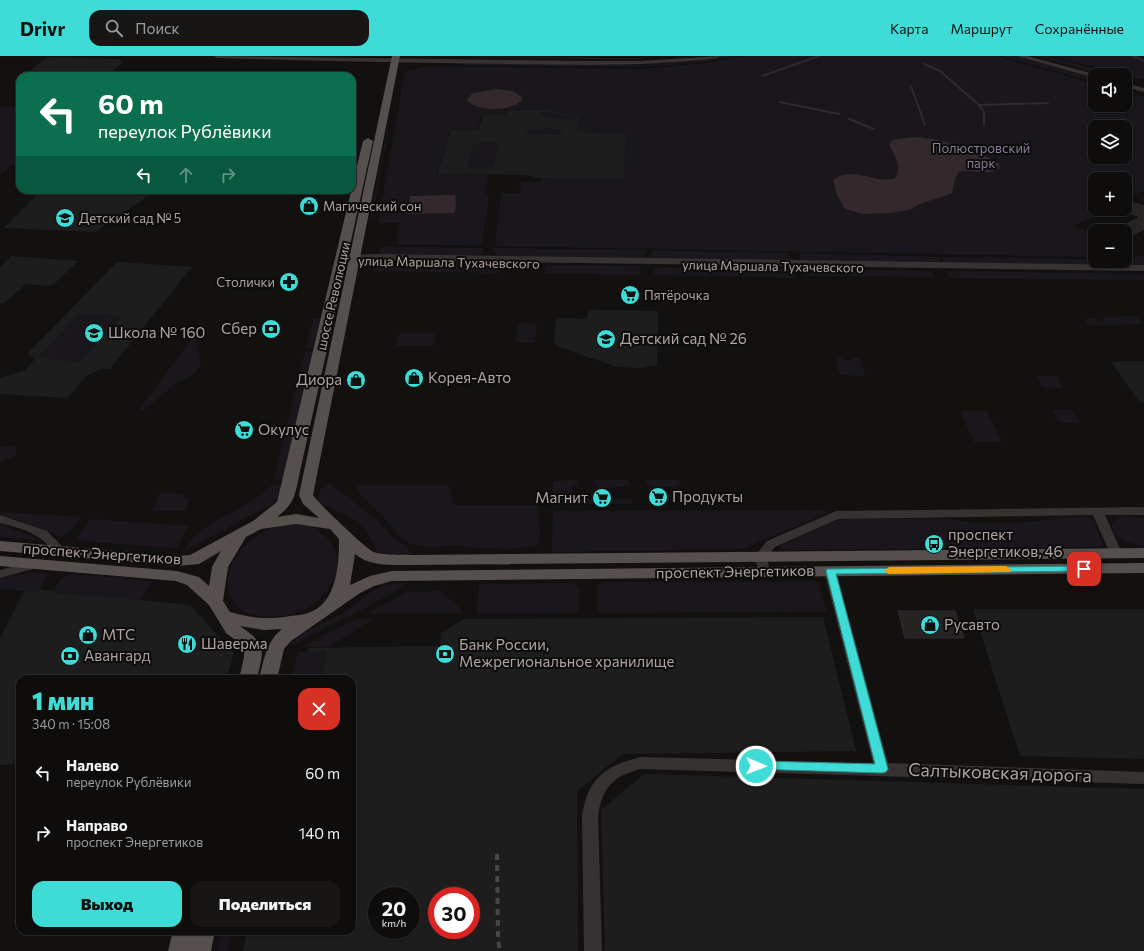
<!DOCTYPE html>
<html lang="ru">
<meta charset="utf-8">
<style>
:root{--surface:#0e0d0c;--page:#171615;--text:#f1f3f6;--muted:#9b9c9d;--line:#2e2d2d;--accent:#3fdbd6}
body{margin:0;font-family:Commissioner,sans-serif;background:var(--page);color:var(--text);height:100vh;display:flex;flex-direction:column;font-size:15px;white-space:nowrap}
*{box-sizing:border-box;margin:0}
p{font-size:13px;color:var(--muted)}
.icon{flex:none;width:22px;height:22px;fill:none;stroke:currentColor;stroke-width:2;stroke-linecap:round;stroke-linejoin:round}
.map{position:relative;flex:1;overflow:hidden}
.drawer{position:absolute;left:16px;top:619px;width:340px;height:260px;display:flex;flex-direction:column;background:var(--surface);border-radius:12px;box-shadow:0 1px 3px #0004,0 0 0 1px var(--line)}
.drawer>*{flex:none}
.banner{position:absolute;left:16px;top:16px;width:340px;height:122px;border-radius:12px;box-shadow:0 1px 3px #0004,0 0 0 1px var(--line);background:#0b6e4f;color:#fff;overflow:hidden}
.tools{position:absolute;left:1088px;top:12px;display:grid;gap:8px}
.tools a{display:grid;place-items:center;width:44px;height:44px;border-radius:8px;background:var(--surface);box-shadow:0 1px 3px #0004,0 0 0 1px var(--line);font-size:20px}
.speed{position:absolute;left:368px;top:831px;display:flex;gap:8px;font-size:20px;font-weight:700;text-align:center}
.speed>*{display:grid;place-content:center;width:52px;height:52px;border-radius:50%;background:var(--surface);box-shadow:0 1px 3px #0004,0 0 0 1px var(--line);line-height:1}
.speed small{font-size:10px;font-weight:400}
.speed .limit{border:6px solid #d22;background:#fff;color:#111}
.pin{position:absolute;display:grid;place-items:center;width:34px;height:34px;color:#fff;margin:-17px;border-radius:8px;box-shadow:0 2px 6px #0006}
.me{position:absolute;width:44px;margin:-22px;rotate:91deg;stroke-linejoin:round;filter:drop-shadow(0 0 3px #0008)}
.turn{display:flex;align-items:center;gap:14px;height:84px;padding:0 16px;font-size:18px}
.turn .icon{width:52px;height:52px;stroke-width:2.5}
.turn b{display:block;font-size:28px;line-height:34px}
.lanes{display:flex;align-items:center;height:38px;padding:0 16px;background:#0003;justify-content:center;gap:20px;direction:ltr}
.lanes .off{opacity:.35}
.round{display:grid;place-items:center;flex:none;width:42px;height:42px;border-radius:12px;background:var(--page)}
.headline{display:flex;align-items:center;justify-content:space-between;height:68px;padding:0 16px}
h1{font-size:24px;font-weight:800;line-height:30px;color:var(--accent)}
.action{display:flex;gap:8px;margin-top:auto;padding:8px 16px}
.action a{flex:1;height:46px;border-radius:12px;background:var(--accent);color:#111;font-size:16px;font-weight:800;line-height:46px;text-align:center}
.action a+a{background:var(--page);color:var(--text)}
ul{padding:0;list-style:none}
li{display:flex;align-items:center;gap:12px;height:60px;padding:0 16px}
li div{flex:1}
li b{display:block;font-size:15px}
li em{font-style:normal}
header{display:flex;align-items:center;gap:24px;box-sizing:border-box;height:56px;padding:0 20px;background:var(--accent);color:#111}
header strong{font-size:19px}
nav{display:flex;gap:22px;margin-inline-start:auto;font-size:14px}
.search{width:280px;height:36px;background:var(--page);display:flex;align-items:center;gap:10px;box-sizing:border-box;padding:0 14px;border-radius:12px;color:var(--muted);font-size:15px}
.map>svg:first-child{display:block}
.built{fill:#1e1d1d;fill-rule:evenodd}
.green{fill:#19171c;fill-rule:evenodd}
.water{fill:#33282b}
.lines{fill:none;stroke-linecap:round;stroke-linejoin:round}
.stream{stroke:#33282b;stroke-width:2}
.building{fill:#252423;stroke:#2d2b2b}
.minor{fill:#363232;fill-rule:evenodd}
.major{fill:#554f4e;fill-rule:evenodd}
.rail{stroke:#4b4545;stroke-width:4;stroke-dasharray:6 5;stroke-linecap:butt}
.route{fill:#3fdbd6;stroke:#298e8b}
.slow{fill:#f59e0b}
.labels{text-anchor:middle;stroke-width:4;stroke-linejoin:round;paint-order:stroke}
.far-park-label{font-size:13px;fill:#877c9a;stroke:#0c0c0b}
.far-poi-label{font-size:13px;fill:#b1a3a3;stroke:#0c0c0b;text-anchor:start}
.far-street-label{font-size:13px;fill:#b1a3a3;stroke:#0c0c0b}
.poi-label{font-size:15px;fill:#b1a3a3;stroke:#0c0c0b;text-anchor:start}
.street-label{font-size:15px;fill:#b1a3a3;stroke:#0c0c0b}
.near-street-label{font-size:18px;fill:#b1a3a3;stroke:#0c0c0b}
</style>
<header>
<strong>Drivr</strong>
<div class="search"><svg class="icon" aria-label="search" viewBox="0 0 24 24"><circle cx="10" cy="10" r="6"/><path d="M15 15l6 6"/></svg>Поиск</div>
<nav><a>Карта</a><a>Маршрут</a><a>Сохранённые</a></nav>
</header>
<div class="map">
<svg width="1144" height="895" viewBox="0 0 1144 895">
<rect width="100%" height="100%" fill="#121110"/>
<!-- built -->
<g class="built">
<path d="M47 1 119 3 123 6 107 20H23Z"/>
<path d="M507 54H546L577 60 579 62 577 76 626 77 624 123 537 122 524 119 437 118 451 74H478L484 57Z"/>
<path d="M42 134H157L95 176 4 172Z"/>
<path d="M12 200 78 205 54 228 48 230 26 228 4 247H0V211Z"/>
<path d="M117 206 192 211 110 313H102L89 318 67 342 0 338V322L25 314 35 303 28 297Z"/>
<path d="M588 254 658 255 657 309 640 312 618 311 559 291 554 287 556 262 587 263Z"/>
<path d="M1118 305H1144V347L1138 344 1112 307Z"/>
<path d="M26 532 190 549 234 597 226 623H20V708L0 709V582Z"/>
<path d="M973 553H1144V703L1020 700Z"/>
<path d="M823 561 856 695 623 698 577 735 578 895H243L247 875H352V623H302L309 592 440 590 441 577 464 563ZM377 840H411V874H377ZM437 840H471V874H437Z"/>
<path d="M644 718 1144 733V895H605L601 754Z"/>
</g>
<!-- green -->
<g class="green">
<path d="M474 0 641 2V4L473 2Z"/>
<path d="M725 0H737L706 6 642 11 460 9 461 7 640 9 681 7Z"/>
<path d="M744 0H996L1095 28V49H1125V36L1144 41V135L1136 138H1125V123H1095V152L1091 154 1095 160 1074 170 1095 178V201L495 190 501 137H519L522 126H541L544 121 624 122 626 77 577 76 579 62 577 60 546 54 507 53 504 54H507L506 59H483V56L477 74 451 73 436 118 488 119 484 138 489 139 482 189H397L400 167H378L405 16 426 10 641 13 707 7ZM1095 71H1125V101H1095Z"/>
<path d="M1002 0H1016L1095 22V26Z"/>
<path d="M1034 0H1047L1118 19H1104Z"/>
<path d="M1054 0H1144V24Z"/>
<path d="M0 50 20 51V107L10 110 0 119V92L11 82 0 91Z"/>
<path d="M543 56 573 60 576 64 565 65 563 63 542 61 539 58Z"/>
<path d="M551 72 560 74 563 78 559 79H530L524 75 527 73Z"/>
<path d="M387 73H389L372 162H370Z"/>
<path d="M475 87H495L499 90 494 110 489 112H468L467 109 473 89Z"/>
<path d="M381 191 484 192 482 197 477 200 378 198Z"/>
<path d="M493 192 647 194 642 202 498 200 494 197Z"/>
<path d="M653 194 789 197 793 205 649 202Z"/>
<path d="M798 197 939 201 941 207 801 205Z"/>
<path d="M1144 200V209L944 207 942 201 1095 203V205H1125V202Z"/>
<path d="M376 207 415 208 425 216 375 215Z"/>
<path d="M417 207 497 208 504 214H500V217L428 216Z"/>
<path d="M503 208 537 209 538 210V214H509Z"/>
<path d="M546 209 640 210 641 219 545 217Z"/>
<path d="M655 211 796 213 797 217 793 222 654 219Z"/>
<path d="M803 213 929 215 932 216 935 221 805 220Z"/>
<path d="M947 215 1144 218V224L949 222Z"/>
<path d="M80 257 122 260 82 306 37 302Z"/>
<path d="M1137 260 1144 268 1089 270 1086 266 1088 262H1096L1098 266H1106L1103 261Z"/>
<path d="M313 263H321L314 291 306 292Z"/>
<path d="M523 266 532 267 537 269 535 286 531 287 516 286 517 269Z"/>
<path d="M399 277H435L433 290H396Z"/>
<path d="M195 278 201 310 191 320 175 328 144 354H139Z"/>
<path d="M305 295 313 296 284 424H274Z"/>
<path d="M835 301H844L845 305H852L851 302H860L865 320 839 319Z"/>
<path d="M1036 320H1057L1063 332 1042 331Z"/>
<path d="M1052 354H1073L1080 367 1058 366Z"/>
<path d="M960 355H987L1002 386H974Z"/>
<path d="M11 390 16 392V398L11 402 0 406V391Z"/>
<path d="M577 424 578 429H572L573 444 632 443V448L553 449V425Z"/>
<path d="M594 424H629L630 429H624V431L598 432V429H594Z"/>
<path d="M646 424H680L681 428 678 429V431H652L651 429H647Z"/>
<path d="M327 428H331L376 463 391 479 407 492 411 499 380 497 375 493 366 473 346 459 321 448 318 442 320 432 326 431Z"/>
<path d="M272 429H282L280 439 272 448 184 495C202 462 247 456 272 429Z"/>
<path d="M354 429H448L454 449H539L537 452 540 474 539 489 512 493 473 492 458 489 428 491 409 487 396 478 384 461 360 439Z"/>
<path d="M160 437 181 438 189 444 185 455H152Z"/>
<path d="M824 454 826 457 825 458 742 493 552 496 553 455Z"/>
<path d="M1 456 80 461 72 474 62 481 24 466 0 459Z"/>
<path d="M1120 460H1130L1144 463V490C1131 488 1110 483 1112 467Z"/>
<path d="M1071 461H1087L1093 463 1104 491 783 494 780 492 782 489 835 465 847 463H950C984 471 1036 466 1071 461Z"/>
<path d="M90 463 189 470 177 492 90 486 77 483Z"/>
<path d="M292 467C297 468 303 468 307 469 314 471 320 476 325 480 352 504 330 541 304 554 285 563 263 563 245 556 238 553 234 547 231 541 227 533 227 525 229 517 236 488 264 471 292 467Z"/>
<path d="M0 468 5 470 38 483 36 484 0 481Z"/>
<path d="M32 516 46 517 47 519 38 536 0 533V523Z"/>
<path d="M68 518H73L152 525 141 544 52 537 61 523Z"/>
<path d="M815 525 818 526 827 556 597 557V530L603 526Z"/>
<path d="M405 527 398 534 350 560 319 575 295 588H290C307 571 326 568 345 555 357 548 366 538 378 532 386 528 395 527 405 527Z"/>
<path d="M572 527 579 531V557L477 558 479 528Z"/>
<path d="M441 535 462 554V557L367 558 406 536Z"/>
<path d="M356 563H373L329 591H304L323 579Z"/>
<path d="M327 595 322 623H292L298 596Z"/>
<path d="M222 875H232L227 895H218Z"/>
</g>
<!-- water -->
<g class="water">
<path d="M496 33 512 35 521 40 522 44C513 55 474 57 467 43L473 37Z"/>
<path d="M912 81C941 82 967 91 993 104L999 108 1000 111C989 122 971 112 958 116L954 127 952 137 948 139 922 147 909 154 890 157 863 158 845 153 837 139 833 124C850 109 874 127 894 123 903 113 895 98 889 89L892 84Z"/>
<path d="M455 139 456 151 454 157 408 158 410 140Z"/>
</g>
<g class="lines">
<!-- stream -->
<g class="stream">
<path d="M1133 0 1144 5"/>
<path d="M924 8 940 15 979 49 984 56V68"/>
<path d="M762 20 819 0"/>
<path d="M911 30 925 69"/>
<path d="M780 46 839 58"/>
<path d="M979 49 1048 47"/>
<path d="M849 63 874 73"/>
</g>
</g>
<!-- building -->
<g class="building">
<path d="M1125 145 1144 150V173L1133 179 1125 176V169L1140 161 1119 153H1125Z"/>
<path d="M898 555H955L964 582H905Z"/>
</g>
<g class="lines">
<!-- minor -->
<g class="minor">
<path d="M214 0 590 5H641L720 0 717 2C646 11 576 9 505 8 409 7 313 5 217 2Z"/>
<path d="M1017 0H1027L1098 19H1095V22Z"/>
<path d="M1125 27 1144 32V36L1125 31Z"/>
<path d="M375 198 1144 209V215L375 204 341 206 337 203 341 200Z"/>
<path d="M1144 451V459H1105L1122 497 1120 500H1112L1110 497 1093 459 838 463 775 491 767 501 770 516 769 519 764 520 759 519 755 500 767 485 836 455Z"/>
<path d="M0 459 47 475 67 495 65 498C53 501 48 486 38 481 28 474 12 470 0 467Z"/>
<path d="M35 504 40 505 41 508 40 511 0 522V514Z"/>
<path d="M830 511 835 512 836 515 888 707 1144 716V728L641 713C613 720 602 732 598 760L602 895H584L582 760C588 722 605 710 641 701L873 707 824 515 825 512Z"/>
</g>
<!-- major -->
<g class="major">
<path d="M392 0H400L313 439C315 444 368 495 374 496 386 500 401 498 414 499L1144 492V502L414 509C395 509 370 511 355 498L350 529 370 520 392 515 1144 507V517L392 525 374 530 360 537 291 585 284 593 277 623H259C264 604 266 586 282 573L264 574 240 570C267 589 264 592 257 623H239L244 601 243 590 226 577 209 549 187 529 176 525 0 510V500L177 515 199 521 209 530 212 511 221 495 199 508 177 510 0 495V485L177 500 190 499 253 465 277 446 363 85 368 82 373 85 299 420C295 440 294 448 277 461L296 458 319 462 303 448 299 439ZM296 468 330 473 339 483C339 508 337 548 308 557 303 559 296 559 290 560 269 564 250 562 230 556L223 545 228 511 246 481 261 473Z"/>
<path d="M173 875H215L211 895H168Z"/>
</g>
<!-- rail -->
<path class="rail" d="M497 798 498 883 500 895"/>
</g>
<!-- route -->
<path class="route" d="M1084 510 1088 511 1089 513 1088 515 836 518 888 713 886 716 882 717 751 713 750 710 751 707 756 705 875 708 826 515 827 513Z"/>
<!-- slow -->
<path class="slow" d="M1006 510 1011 514 1010 516 889 518 884 515 889 511Z"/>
<!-- icons -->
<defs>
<g id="shop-disc" transform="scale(1)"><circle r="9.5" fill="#3fdbd6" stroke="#0c0c0b"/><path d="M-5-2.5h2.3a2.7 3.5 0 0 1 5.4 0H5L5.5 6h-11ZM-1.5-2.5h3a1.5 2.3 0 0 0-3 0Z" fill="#111"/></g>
<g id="school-disc" transform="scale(1)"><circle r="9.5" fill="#3fdbd6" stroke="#0c0c0b"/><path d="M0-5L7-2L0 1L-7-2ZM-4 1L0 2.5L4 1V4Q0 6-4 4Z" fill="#111"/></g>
<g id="pharmacy-disc" transform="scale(1)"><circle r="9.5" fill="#3fdbd6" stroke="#0c0c0b"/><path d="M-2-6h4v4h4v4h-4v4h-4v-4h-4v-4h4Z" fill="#111"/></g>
<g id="supermarket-disc" transform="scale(1)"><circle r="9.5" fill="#3fdbd6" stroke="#0c0c0b"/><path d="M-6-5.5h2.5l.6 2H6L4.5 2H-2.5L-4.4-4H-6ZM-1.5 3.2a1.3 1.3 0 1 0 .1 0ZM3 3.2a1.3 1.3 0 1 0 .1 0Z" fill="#111"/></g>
<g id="bank-disc" transform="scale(1)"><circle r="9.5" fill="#3fdbd6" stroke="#0c0c0b"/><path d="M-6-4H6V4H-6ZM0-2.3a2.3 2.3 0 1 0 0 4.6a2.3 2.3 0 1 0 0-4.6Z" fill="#111"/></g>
<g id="bus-disc" transform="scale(1)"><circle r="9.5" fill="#3fdbd6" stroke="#0c0c0b"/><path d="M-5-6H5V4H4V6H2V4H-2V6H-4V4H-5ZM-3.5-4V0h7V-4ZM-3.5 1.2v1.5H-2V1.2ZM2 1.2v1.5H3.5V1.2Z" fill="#111"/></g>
<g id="restaurant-disc" transform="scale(1)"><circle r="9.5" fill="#3fdbd6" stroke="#0c0c0b"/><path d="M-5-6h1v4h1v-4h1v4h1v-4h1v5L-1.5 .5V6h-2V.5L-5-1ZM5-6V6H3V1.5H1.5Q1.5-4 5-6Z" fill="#111"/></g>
</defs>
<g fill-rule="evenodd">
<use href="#shop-disc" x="309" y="150"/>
<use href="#school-disc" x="65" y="162"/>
<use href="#pharmacy-disc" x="289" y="226"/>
<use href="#supermarket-disc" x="630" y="239"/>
<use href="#bank-disc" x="271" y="273"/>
<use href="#school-disc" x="94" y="277"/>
<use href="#school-disc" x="606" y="283"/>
<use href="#shop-disc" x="414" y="322"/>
<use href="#shop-disc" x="356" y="324"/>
<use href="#supermarket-disc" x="244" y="374"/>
<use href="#supermarket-disc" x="658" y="441"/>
<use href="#supermarket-disc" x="602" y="442"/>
<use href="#bus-disc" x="934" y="488"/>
<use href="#shop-disc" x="930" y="569"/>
<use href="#shop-disc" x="88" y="579"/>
<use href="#restaurant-disc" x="187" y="588"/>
<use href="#bank-disc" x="445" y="598"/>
<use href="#bank-disc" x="70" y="600"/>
</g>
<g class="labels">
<!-- far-park labels -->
<g class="far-park-label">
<text x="981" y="97">Полюстровский<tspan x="981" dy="15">парк</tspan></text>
</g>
<!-- far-poi labels -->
<g class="far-poi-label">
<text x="323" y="155">Магический сон</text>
<text x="79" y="167">Детский сад № 5</text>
<text x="275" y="231" text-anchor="end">Столички</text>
<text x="644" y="244">Пятёрочка</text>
</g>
<!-- far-street labels -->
<g class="far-street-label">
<text transform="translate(449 206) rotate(1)" y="5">улица Маршала Тухачевского</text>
<text transform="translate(773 210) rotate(1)" y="5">улица Маршала Тухачевского</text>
<text transform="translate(333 240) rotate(-77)" y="5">шоссе Революции</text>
</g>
<!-- poi labels -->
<g class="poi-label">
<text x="257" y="278" text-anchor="end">Сбер</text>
<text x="108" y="282">Школа № 160</text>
<text x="620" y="288">Детский сад № 26</text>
<text x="428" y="327">Корея-Авто</text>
<text x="342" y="329" text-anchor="end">Диора</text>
<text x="258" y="379">Окулус</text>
<text x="672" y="446">Продукты</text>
<text x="588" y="447" text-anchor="end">Магнит</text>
<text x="948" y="484">проспект<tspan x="948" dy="17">Энергетиков, 46</tspan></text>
<text x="944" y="574">Русавто</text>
<text x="102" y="584">МТС</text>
<text x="201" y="593">Шаверма</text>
<text x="459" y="594">Банк России,<tspan x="459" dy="17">Межрегиональное хранилище</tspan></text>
<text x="84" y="605">Авангард</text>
</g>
<!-- street labels -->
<g class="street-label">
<text transform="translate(102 498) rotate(4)" y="5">проспект Энергетиков</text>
<text transform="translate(735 516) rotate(-1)" y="5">проспект Энергетиков</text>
</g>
<!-- near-street labels -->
<g class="near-street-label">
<text transform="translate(1000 717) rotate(2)" y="6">Салтыковская дорога</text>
</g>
</g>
</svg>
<div class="tools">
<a><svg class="icon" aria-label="sound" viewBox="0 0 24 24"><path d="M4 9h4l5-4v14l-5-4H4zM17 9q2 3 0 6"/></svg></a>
<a><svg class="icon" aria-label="layers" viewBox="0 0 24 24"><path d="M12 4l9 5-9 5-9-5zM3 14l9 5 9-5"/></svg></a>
<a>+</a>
<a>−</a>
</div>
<div class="speed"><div>20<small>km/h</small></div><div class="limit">30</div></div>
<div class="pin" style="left:1084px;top:513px;background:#d93025"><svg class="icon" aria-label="arrive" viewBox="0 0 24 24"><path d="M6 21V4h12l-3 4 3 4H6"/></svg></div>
<svg class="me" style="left:756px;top:710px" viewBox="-20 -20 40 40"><circle r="17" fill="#3fdbd6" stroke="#fff" stroke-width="3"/><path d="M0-11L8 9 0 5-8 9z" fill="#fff"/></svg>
<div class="banner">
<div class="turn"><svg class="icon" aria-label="left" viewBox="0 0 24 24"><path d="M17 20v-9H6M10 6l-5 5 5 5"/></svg><div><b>60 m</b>переулок Рублёвики</div></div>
<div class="lanes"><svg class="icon" aria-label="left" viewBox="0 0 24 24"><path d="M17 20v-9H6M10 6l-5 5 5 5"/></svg><svg class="icon off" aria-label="ahead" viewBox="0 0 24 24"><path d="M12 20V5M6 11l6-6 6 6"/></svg><svg class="icon off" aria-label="right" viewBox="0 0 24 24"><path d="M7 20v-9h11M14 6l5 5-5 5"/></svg></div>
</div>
<section class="drawer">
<div class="headline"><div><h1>1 мин</h1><p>340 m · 15:08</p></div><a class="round" style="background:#d93025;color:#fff"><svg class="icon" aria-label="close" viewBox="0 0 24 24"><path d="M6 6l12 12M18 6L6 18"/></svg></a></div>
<ul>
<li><svg class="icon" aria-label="left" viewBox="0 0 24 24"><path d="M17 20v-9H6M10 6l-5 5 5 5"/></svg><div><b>Налево</b><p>переулок Рублёвики</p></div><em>60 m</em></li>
<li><svg class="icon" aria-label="right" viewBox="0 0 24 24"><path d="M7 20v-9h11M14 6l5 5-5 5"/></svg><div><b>Направо</b><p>проспект Энергетиков</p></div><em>140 m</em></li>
</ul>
<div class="action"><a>Выход</a><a>Поделиться</a></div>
</section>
</div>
